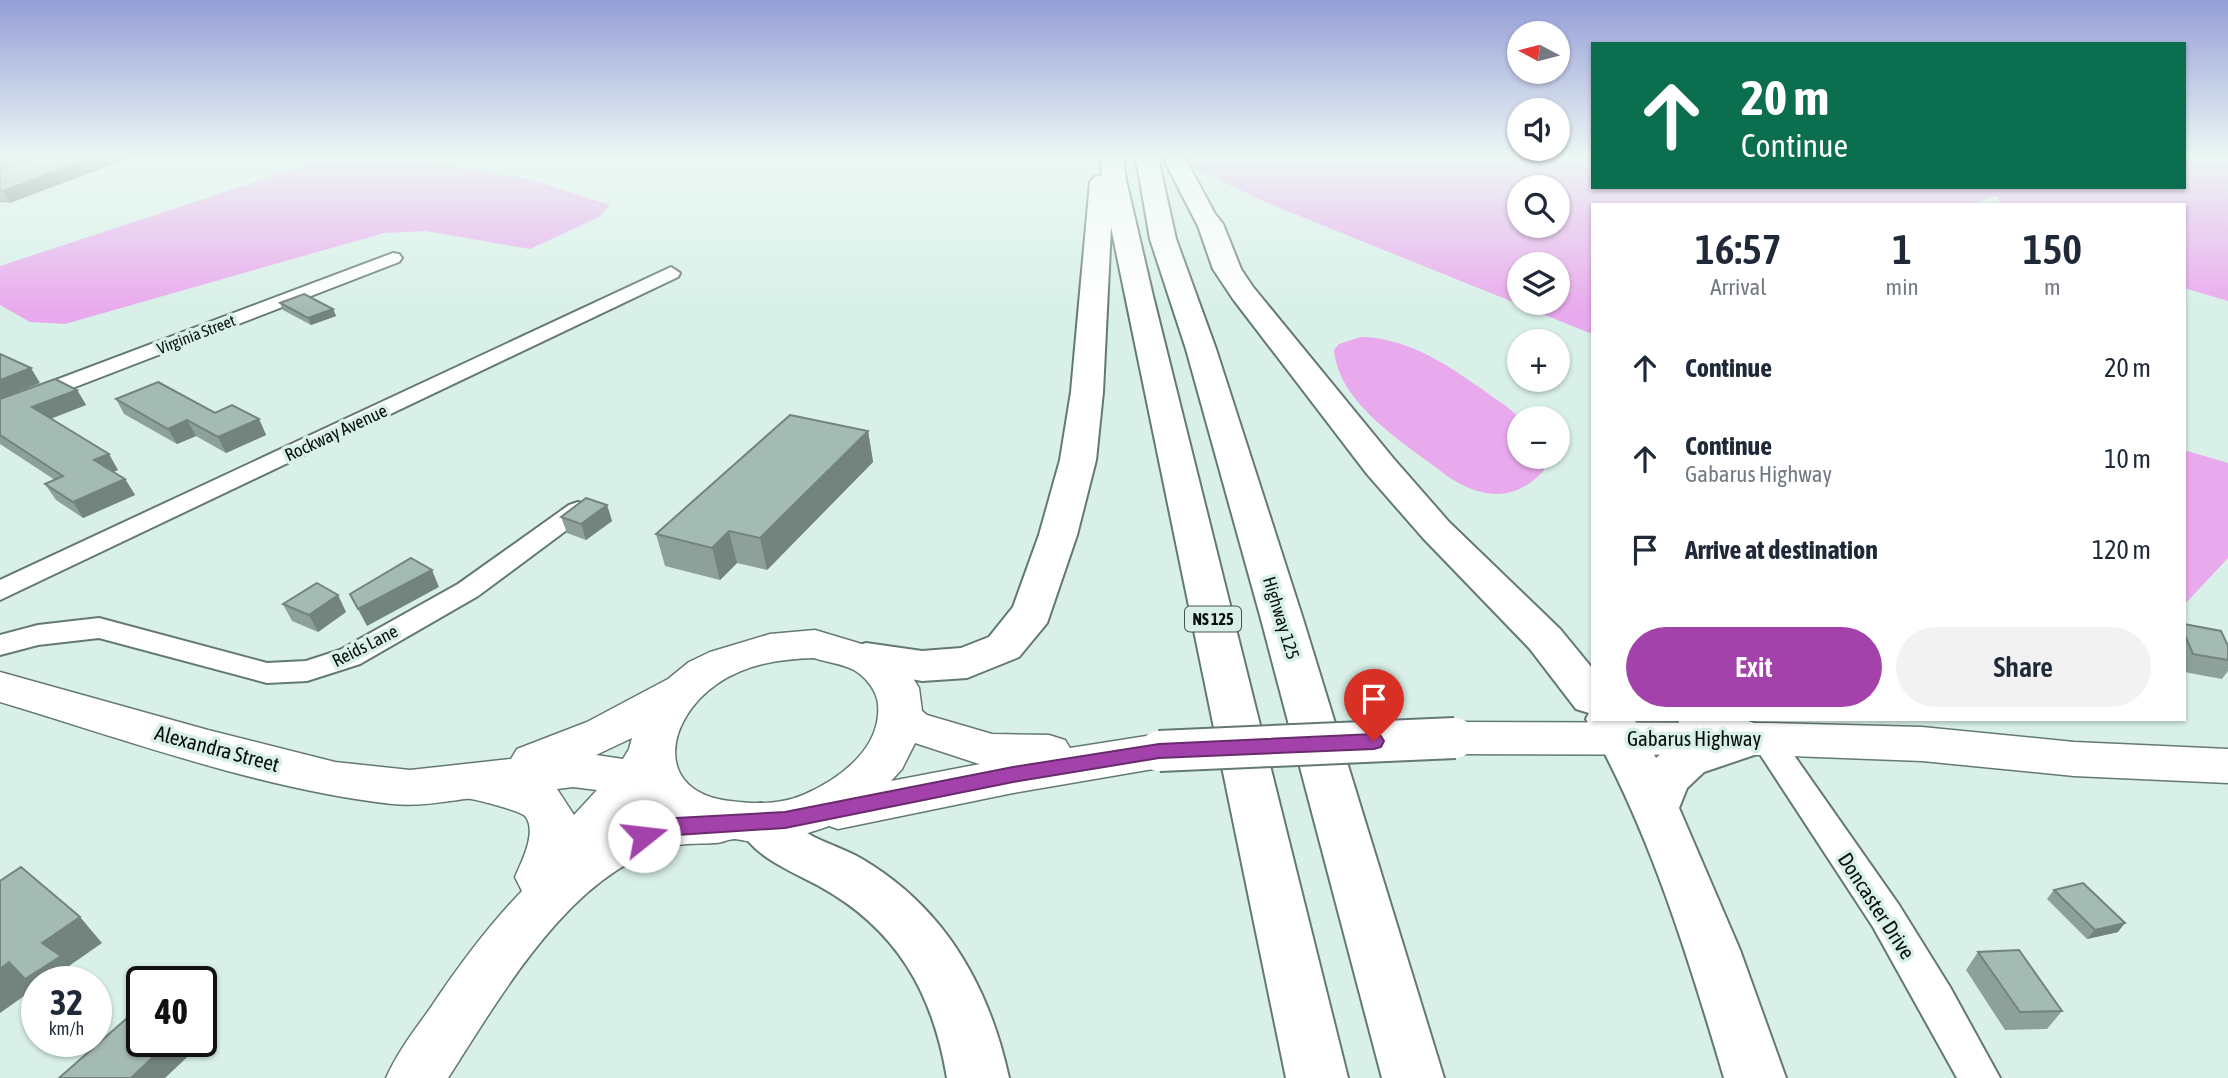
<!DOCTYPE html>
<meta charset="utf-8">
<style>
:root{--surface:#fff;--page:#f2f2f3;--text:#1f2937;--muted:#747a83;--accent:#a342aa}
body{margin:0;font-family:"Asap Condensed",sans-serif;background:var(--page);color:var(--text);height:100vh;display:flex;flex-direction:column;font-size:26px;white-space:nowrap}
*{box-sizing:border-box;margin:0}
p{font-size:23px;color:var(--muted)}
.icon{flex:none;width:38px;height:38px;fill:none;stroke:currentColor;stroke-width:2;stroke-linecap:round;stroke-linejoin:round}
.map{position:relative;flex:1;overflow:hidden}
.details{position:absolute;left:1591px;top:203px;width:595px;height:518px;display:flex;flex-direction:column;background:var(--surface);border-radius:0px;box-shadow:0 2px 5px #0004}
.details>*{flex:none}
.banner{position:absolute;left:1591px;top:42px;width:595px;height:147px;border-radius:0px;box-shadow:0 2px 5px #0004;background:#0b6e4f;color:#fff;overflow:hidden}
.needle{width:46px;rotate:277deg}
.tools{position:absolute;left:1507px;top:21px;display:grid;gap:14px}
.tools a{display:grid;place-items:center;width:63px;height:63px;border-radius:50%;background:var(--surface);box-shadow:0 2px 5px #0004;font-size:35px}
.speed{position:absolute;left:21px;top:966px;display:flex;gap:14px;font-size:35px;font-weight:700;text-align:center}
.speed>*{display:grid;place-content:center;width:91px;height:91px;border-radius:50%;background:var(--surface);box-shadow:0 2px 5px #0004;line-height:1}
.speed small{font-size:18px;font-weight:400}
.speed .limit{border:4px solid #111;border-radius:10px;background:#fff;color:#111}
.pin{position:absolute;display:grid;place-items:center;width:60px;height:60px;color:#fff;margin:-72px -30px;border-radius:50% 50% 50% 0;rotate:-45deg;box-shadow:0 0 7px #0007}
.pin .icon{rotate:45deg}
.me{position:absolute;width:77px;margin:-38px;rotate:74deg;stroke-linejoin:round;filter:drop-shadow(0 0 5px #0008)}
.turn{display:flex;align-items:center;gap:24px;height:147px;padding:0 35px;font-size:32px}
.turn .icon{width:91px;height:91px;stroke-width:2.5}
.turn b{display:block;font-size:49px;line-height:60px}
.eta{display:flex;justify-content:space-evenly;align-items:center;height:119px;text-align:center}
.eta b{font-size:42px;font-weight:600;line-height:49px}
.primary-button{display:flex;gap:14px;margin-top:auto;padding:14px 35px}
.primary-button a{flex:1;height:80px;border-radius:42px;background:var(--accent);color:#fff;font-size:28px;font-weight:600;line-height:80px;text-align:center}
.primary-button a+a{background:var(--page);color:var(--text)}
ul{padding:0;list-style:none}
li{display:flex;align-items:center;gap:21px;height:91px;padding:0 35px}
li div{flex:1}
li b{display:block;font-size:26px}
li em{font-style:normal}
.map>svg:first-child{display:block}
.green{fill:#e9aaed;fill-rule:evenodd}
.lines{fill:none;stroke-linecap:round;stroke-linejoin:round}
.street-casing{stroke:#647972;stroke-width:4}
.secondary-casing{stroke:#647972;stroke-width:3}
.highway-casing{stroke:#647972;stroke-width:4}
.street{fill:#fff;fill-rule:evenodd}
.secondary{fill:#fff;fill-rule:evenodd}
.highway{fill:#fff;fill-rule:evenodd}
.secondary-bridge-casing{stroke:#647972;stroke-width:44;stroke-linecap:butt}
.secondary-bridge{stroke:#fff;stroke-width:40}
.wall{fill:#8da19a}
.shaded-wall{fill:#73837d}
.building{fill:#a4bbb3;stroke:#73837d;stroke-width:2}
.route{fill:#a342aa;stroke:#6a2b6e;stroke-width:2}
.labels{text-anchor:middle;stroke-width:7;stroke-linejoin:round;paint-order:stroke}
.far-street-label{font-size:16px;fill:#070f0c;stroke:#d8f0e8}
.shield{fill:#d8f0e8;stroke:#46524e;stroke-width:2}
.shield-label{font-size:16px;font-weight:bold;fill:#070f0c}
.street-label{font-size:18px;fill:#070f0c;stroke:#d8f0e8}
.near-street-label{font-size:21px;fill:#070f0c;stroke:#d8f0e8}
</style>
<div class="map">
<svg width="2228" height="1078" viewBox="0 0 2228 1078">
<rect width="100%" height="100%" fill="#d8f0e8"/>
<!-- green -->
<g class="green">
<path d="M328 158H400L529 179 610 205 599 217 530 249 425 231 384 233 65 324 30 322 0 305V266Z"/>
<path d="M1173 158H1592V187H2184V158H2228V301L2184 288V205H2001L1997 196 1977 202 1986 205H1592V334L1265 202ZM1519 187H1558V226H1519ZM1519 264H1558V303H1519Z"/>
<path d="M1361 337C1417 338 1462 376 1506 406L1520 418 1519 457H1544V470C1516 502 1483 499 1450 478 1408 445 1339 406 1334 350L1339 344Z"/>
<path d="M2184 450 2228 463V558L2184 605Z"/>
</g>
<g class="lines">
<!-- street casing -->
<g class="street-casing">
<g id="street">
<path d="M393 253 399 254 402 258 399 262 0 416V401Z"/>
<path d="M671 267 680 273 678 277 0 600V580Z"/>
<path d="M578 502 587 505 591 510 587 515 478 596 360 664 307 681 267 683 99 638 38 645 0 655V635L38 625 99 618 267 663 306 661 340 650 458 584 569 505Z"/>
<path d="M1766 727 1777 731 1899 905 1950 987 2000 1078H1957L1873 927 1750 739 1755 731Z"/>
</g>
</g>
<!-- secondary casing -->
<g class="secondary-casing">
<g id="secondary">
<path d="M815 630 885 651 913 678 919 688 922 711 927 715 992 734 1049 735 1065 740 1070 748 1159 734 1175 739 1182 751 1175 763 1159 768 1013 793 838 829 829 826C809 833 784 841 762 843 753 843 744 840 735 839 728 839 722 843 715 843 703 844 690 843 678 845 575 863 500 998 448 1078H386C397 1053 413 1032 429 1010 457 968 487 927 522 891L515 877C521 863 538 831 525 816 521 811 478 800 471 799 465 798 457 801 450 801 430 804 412 806 392 804 260 789 127 740 0 702V672L208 730 335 762 410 770 511 759 517 749 587 722 668 679 689 662 710 652 770 634ZM814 658C826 662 843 664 854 670 866 677 877 691 878 704 882 748 840 779 803 795 779 805 754 804 730 801 652 792 666 719 717 684 746 664 780 659 814 658ZM632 738 629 749 623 759 596 755ZM915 743 976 763 980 764 891 781 902 769ZM573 787 597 790 574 815 557 789ZM643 802 651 805 658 812 626 821Z"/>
<path d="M1455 722 1766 723 1922 727 2074 742 2228 749V783L2074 776 1922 761 1766 755 1455 754 1439 750 1433 738 1439 726Z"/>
</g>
</g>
<!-- highway casing -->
<g class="highway-casing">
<g id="highway">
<path d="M1101 158H1123L1126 180 1153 296 1348 1078H1286L1111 227 1103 392 1096 460 1077 535 1047 623 1019 657 967 678 922 681 851 668 844 658 851 648 866 643 922 651 961 648 989 637 1013 607 1039 535 1060 460 1071 392 1090 182 1094 177 1102 175Z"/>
<path d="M1136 158H1158L1176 239 1216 349 1303 619 1444 1078H1382L1261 619 1186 349 1150 239Z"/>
<path d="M1163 158H1185L1215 214 1223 224 1241 269 1253 287 1393 458 1449 522 1560 629 1592 668V719H1634L1656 758 1670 746 1699 737 1684 731 1677 719C1708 719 1755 709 1772 739L1766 751 1704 772 1687 788 1679 808 1740 950 1786 1078H1724C1688 956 1649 829 1586 719L1589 713 1576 709 1530 649 1423 538 1367 474 1233 299 1213 269 1198 226Z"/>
<path d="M761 803C784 811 793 826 814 837 830 845 847 850 862 859 945 908 989 986 1009 1078H947C933 993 897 929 819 886 786 868 754 858 736 823L743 809Z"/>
</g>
</g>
<!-- street -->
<use href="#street" class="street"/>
<!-- secondary -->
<use href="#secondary" class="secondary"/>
<!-- highway -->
<use href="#highway" class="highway"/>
<!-- secondary-bridge casing -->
<g class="secondary-bridge-casing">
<path id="secondary-bridge" d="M1159 751 1455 738"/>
</g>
<!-- secondary-bridge -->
<use href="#secondary-bridge" class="secondary-bridge"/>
</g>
<!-- wall -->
<g class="wall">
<path d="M0 170 10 203 0 202Z"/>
<path d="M280 303 333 309 336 316 311 325 283 310Z"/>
<path d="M77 390 86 405 51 419 118 470 113 472 125 479 135 495 83 518 56 500 45 484 55 480 0 444V399Z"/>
<path d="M116 399 259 419 266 435 226 453 196 436 177 444 124 414Z"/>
<path d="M868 431 873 462 767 570 737 563 720 580 665 566 656 534Z"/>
<path d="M607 505 612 521 586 540 567 533 561 517Z"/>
<path d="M283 604 346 612 318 632 292 621Z"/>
<path d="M2184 624 2228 646V671L2222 679 2184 672Z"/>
<path d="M2054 890 2118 932 2087 939 2047 899Z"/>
<path d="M1978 952 2062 1011 2047 1029 2005 1030 1966 970Z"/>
</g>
<!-- shaded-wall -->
<g class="shaded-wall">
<path d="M0 158H33L0 170Z"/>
<path d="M91 158H130L10 203 3 191Z"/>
<path d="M333 309 336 316 311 325 308 318Z"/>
<path d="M31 368 40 383 0 399V380Z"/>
<path d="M77 390 86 405 41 422 32 407Z"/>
<path d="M259 419 266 435 226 453 218 437Z"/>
<path d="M187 420 196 436 177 444 168 429Z"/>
<path d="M868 431 873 462 767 570 760 538Z"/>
<path d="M109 454 118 470 104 476 94 460Z"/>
<path d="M125 479 135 495 83 518 73 502Z"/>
<path d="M607 505 612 521 586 540 581 524Z"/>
<path d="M729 531 737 563 720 580 712 548Z"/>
<path d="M432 570 439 587 367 626 358 609Z"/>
<path d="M338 595 346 612 318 632 309 615Z"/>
<path d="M80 917 102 943 69 966 83 982H37V992L34 989 0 1013V969Z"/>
<path d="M2125 923 2118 932 2087 939 2095 930Z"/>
<path d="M170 1041H197L200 1045 165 1078H131Z"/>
</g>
<!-- building -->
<g class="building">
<path d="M33 158H91L3 191 0 190V170Z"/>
<path d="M304 294 333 309 308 318 280 303Z"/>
<path d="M0 354 31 368 0 380Z"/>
<path d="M55 379 77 390 32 407 109 454 94 460 125 479 73 502 45 484 63 476 0 435V399Z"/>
<path d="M158 382 215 413 232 405 259 419 218 437 187 420 168 429 116 399Z"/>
<path d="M790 415 868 431 760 538 729 531 712 548 656 534Z"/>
<path d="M586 498 607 505 581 524 561 517Z"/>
<path d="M411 558 432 570 358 609 350 594Z"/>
<path d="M317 583 338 595 309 615 283 604Z"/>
<path d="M2184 624 2221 631 2228 646V660L2193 654 2184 633Z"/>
<path d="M21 867 80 917 42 943 61 956 25 979 9 962 0 969V881Z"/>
<path d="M2083 883 2125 923 2095 930 2054 890Z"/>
<path d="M2019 950 2062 1011 2020 1012 1978 952Z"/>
<path d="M142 1005V1041H170L131 1078H59Z"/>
</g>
<!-- sky -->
<linearGradient id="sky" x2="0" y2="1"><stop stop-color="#959ed7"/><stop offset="0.51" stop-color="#edf8f5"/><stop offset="1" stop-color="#edf8f5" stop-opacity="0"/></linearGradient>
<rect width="2228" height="309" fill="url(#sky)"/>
<!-- route -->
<path class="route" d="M1374 734 1381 736 1384 741 1381 747 1374 749 1159 758 1013 782 785 828 676 835 644 844 637 842 634 836 637 830 676 818 785 812 1013 767 1159 744Z"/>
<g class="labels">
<!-- far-street labels -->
<g class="far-street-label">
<text transform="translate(196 334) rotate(-21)" y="6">Virginia Street</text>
</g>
<!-- shield labels -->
<rect class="shield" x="1185" y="606.5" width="56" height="25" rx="5"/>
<g class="shield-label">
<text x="1213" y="625">NS 125</text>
</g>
<!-- street labels -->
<g class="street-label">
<text transform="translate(336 433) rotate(-25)" y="6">Rockway Avenue</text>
<text transform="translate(1281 618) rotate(73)" y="6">Highway 125</text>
<text transform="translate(365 646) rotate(-27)" y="6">Reids Lane</text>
</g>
<!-- near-street labels -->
<g class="near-street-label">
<text x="1694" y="746">Gabarus Highway</text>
<text transform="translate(217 749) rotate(15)" y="7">Alexandra Street</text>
<text transform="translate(1876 906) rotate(57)" y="7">Doncaster Drive</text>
</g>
</g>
</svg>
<div class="tools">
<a><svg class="needle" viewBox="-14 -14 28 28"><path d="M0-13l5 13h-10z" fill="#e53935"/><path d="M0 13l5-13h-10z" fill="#747a83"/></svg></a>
<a><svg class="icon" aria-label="sound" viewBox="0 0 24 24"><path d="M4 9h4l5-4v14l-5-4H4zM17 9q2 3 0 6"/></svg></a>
<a><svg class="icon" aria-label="search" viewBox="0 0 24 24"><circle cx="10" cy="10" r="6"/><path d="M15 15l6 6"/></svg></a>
<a><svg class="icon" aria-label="layers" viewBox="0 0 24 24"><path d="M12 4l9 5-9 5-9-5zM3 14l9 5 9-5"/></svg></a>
<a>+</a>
<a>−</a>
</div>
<div class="speed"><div>32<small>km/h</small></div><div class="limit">40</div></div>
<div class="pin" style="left:1374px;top:741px;background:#d93025"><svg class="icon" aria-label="arrive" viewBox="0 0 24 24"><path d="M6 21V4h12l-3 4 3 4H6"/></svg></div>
<svg class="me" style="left:644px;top:836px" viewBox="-20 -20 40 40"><circle r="19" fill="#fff"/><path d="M0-13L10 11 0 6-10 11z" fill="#a342aa"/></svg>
<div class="banner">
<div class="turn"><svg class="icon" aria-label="ahead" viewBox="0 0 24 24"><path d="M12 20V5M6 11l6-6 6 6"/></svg><div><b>20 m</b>Continue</div></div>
</div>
<section class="details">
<div class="eta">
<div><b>16:57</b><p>Arrival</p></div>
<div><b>1</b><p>min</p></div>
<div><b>150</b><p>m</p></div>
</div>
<ul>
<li><svg class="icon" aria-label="ahead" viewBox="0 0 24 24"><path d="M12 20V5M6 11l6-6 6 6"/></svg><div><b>Continue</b></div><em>20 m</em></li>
<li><svg class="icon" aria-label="ahead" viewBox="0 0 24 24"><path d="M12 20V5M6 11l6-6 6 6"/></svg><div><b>Continue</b><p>Gabarus Highway</p></div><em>10 m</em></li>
<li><svg class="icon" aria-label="arrive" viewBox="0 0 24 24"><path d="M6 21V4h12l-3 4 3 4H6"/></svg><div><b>Arrive at destination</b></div><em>120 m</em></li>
</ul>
<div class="primary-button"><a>Exit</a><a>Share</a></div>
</section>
</div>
